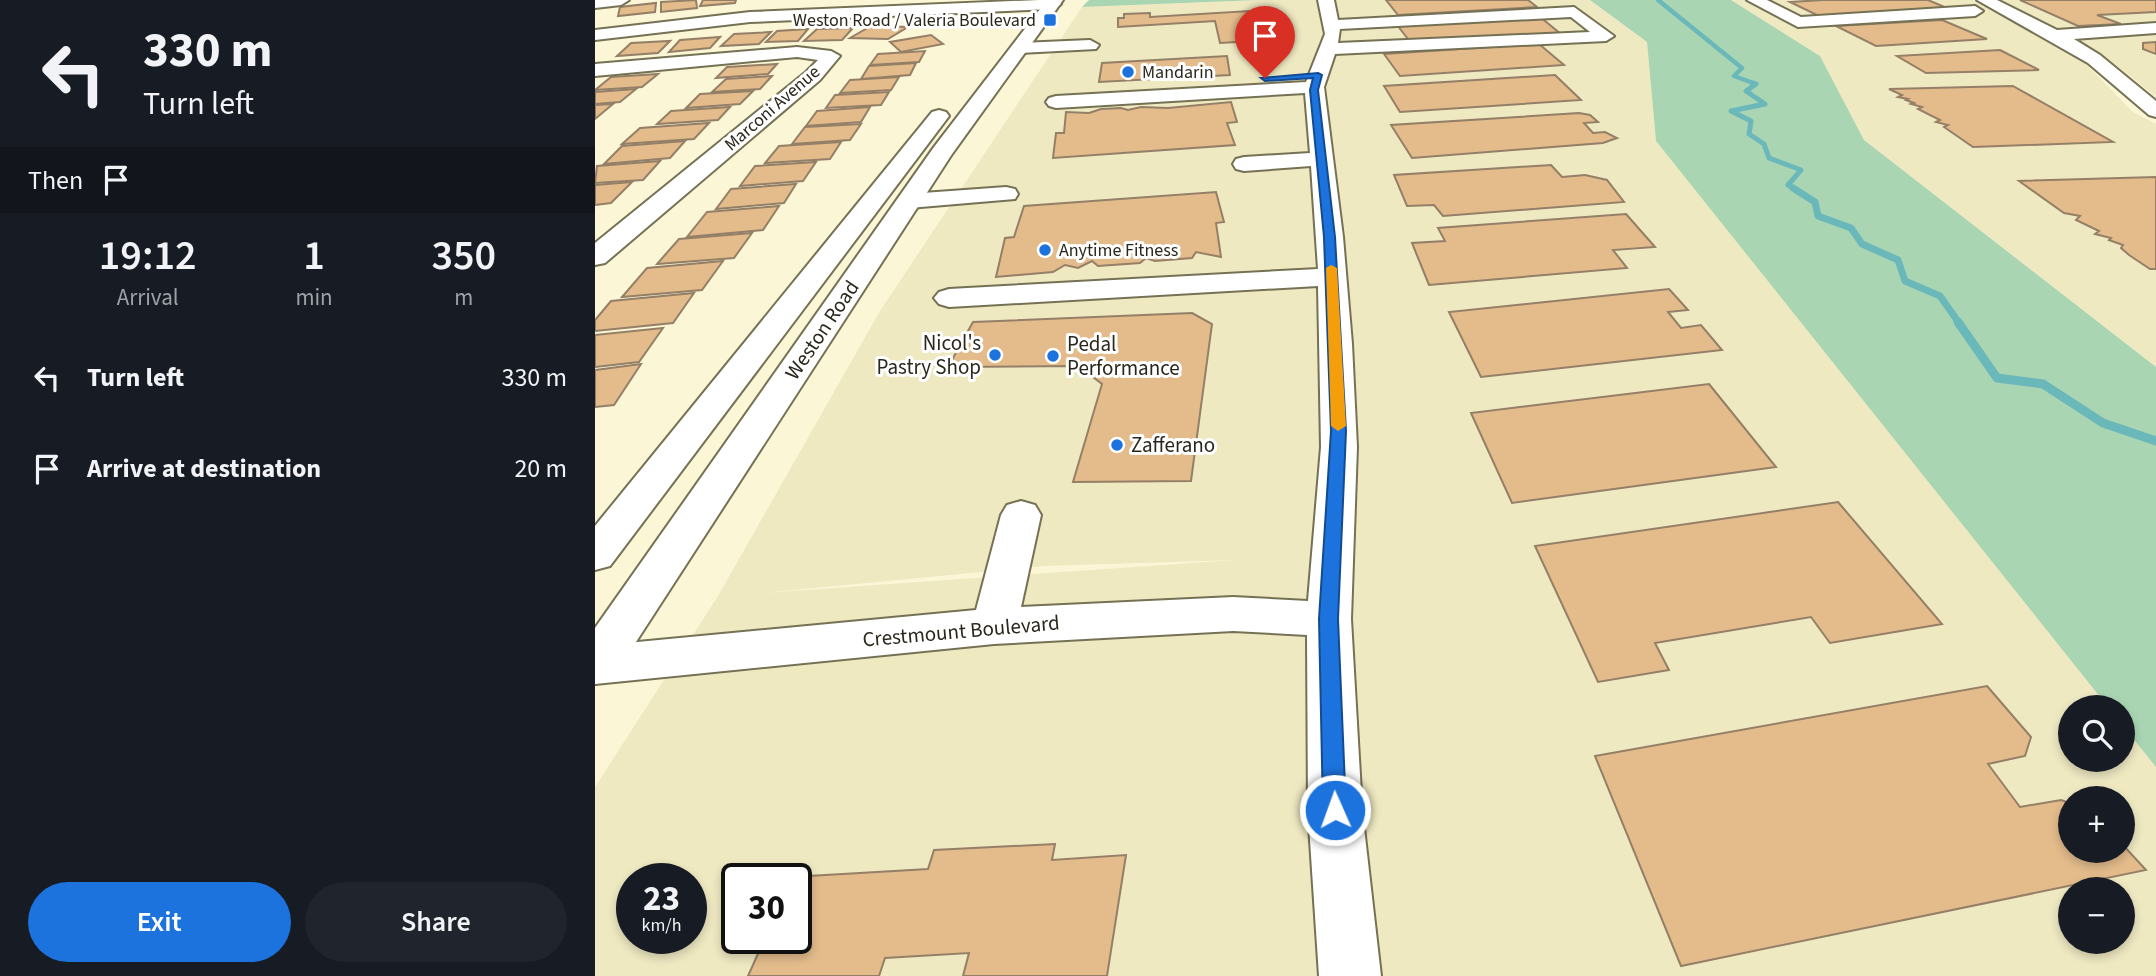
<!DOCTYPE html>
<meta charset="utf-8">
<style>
:root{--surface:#171b24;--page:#20242c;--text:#f1f3f6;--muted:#9ea1a6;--accent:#1d73dd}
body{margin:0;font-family:"Source Sans 3",sans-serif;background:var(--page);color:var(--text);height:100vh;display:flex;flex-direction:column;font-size:26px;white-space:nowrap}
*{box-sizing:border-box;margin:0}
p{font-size:23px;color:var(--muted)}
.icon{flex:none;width:38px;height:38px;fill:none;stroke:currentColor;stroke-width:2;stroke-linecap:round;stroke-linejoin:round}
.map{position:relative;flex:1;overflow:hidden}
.side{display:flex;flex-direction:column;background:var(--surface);width:595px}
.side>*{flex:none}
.banner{background:#171b24;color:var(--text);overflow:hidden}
.fabs{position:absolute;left:1463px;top:695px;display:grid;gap:14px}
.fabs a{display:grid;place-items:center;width:77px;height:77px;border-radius:50%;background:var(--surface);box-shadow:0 4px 10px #0003;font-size:35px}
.speed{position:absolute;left:21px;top:863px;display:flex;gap:14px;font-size:35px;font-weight:700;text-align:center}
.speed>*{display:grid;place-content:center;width:91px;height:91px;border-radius:50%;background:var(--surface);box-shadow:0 4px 10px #0003;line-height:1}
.speed small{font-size:18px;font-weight:400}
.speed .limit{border:4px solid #111;border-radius:10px;background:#fff;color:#111}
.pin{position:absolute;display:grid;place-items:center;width:60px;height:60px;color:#fff;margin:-72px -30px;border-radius:50% 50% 50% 0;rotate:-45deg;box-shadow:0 0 7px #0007}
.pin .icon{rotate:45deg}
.me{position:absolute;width:77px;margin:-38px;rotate:358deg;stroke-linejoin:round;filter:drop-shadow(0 0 5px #0008)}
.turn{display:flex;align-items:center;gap:24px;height:147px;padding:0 28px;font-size:32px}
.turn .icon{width:91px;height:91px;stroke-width:2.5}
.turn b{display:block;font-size:49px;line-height:60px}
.then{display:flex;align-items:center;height:66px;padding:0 28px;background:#0003;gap:14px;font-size:26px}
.eta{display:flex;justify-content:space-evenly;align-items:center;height:119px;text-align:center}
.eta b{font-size:42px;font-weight:600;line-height:49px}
.cta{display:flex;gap:14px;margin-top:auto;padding:14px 28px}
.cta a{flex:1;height:80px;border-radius:42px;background:var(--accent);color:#fff;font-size:28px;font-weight:600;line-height:80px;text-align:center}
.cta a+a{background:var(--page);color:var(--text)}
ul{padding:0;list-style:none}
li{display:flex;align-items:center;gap:21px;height:91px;padding:0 28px}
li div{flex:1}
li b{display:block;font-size:26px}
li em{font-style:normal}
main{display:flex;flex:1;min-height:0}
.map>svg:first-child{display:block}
.built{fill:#efe9c2;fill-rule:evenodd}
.green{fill:#aad5b3}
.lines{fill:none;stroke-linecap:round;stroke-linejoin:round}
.stream-far3{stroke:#6ab8ba;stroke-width:4.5}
.stream-far2{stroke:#6ab8ba;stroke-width:5}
.stream-far1{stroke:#6ab8ba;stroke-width:7}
.stream{stroke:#6ab8ba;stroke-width:9}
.building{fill:#e4bc8c;stroke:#947f67;stroke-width:2}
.minor-casing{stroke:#757154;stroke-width:4}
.major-casing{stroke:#757154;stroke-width:4}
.minor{fill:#fff;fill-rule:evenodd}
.major{fill:#fff;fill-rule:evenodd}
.route{fill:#1d73dd;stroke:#134b90;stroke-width:2}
.slow{fill:#f59e0b}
.poi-dot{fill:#1d73dd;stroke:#fff;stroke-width:2.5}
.labels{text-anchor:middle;stroke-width:6;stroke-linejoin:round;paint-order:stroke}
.far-poi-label{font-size:18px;fill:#2a281c;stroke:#fff;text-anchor:start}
.far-street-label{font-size:18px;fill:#2a281c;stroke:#fff}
.street-label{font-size:21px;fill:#2a281c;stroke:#fff}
.poi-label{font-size:21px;fill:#2a281c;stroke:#fff;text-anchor:start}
</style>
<main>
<section class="side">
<div class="banner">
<div class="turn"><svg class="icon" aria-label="left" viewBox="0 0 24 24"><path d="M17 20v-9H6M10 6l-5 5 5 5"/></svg><div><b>330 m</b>Turn left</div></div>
<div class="then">Then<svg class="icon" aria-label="arrive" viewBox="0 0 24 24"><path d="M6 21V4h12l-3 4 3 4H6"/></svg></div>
</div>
<div class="eta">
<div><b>19:12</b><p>Arrival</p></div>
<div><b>1</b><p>min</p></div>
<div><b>350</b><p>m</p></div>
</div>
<ul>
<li><svg class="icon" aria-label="left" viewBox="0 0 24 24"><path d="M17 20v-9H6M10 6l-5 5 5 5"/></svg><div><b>Turn left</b></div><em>330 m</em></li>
<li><svg class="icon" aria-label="arrive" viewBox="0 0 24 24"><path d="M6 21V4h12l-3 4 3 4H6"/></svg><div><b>Arrive at destination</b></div><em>20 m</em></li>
</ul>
<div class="cta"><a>Exit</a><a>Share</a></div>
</section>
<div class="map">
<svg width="1561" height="976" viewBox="0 0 1561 976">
<rect width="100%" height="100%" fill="#fbf6d5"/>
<!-- built -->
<g class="built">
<path d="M664 0H995L1052 42 1061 141 1513 707H1475V760H1528V726L1561 767V976H0V787L123 596 285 311 487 7ZM640 560 166 593 450 566ZM1475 798H1528V850H1475ZM37 878H96V938H37ZM142 878H201V938H142ZM1475 889H1528V942H1475Z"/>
<path d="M1136 0H1377L1491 64 1538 112 1561 124V367L1269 140 1225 56Z"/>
<path d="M1401 0H1561V97L1525 68 1479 38Z"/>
</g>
<!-- green -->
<g class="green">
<path d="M494 0H664L487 7Z"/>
<path d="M995 0H1136L1225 56 1269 140 1561 367V767L1528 726V707H1513L1061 141 1052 42Z"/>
</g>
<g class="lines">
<!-- stream-far3 -->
<path class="stream-far3" d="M1063 0 1147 68 1139 76 1161 84"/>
<!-- stream-far2 -->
<path class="stream-far2" d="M1157 83 1161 84 1151 91 1170 104 1136 111 1156 121 1154 134 1169 144 1174 158 1206 170 1193 185 1201 190"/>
<!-- stream-far1 -->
<path class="stream-far1" d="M1198 188 1220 202 1223 216 1256 228 1267 244 1303 260 1310 281 1345 296 1364 323"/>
<!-- stream -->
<path class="stream" d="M1363 322 1402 378 1448 384 1508 423 1561 441"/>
</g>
<!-- building -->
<g class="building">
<path d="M101 0 102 8 66 12V2Z"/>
<path d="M108 0H141L140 3 105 6Z"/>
<path d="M791 0H933L942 7 803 15Z"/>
<path d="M1228 0H1333L1359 11 1230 19 1195 2Z"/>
<path d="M1425 0H1561V12L1502 15 1526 24 1483 26Z"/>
<path d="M61 3 60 12 23 16 25 7Z"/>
<path d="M655 11 658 19H650L658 41 625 43 620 21 523 27V18H529V14L555 13V17Z"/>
<path d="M944 16 967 35 817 44 802 25Z"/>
<path d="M1347 20 1392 39 1281 46 1241 26Z"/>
<path d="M276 26 313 27 293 39 255 38Z"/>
<path d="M258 28 247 40 209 41 222 29Z"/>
<path d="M213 29 203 41 171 42 182 31Z"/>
<path d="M176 32 164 44 126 46 139 34Z"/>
<path d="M336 35 348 44 306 52 295 42Z"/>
<path d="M125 37 115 48 74 52 85 40Z"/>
<path d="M75 41 63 53 22 56 36 43Z"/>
<path d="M1561 42V54L1548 49V43Z"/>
<path d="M944 44 969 65 805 76 789 54Z"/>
<path d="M1405 50 1444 70 1331 73 1302 56Z"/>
<path d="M330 51 324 62 275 65 283 54Z"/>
<path d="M632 56 635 75 504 82 507 63Z"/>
<path d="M321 63 315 75 266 79 274 66Z"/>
<path d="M182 64 173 74 121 78 132 67Z"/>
<path d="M63 74 47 87 0 90 16 77Z"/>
<path d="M960 75 986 100 805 112 789 86Z"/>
<path d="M177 76 165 89 117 92 131 79Z"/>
<path d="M304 77 296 90 245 93 255 80Z"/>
<path d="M1418 86 1518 142 1378 147 1349 127 1353 125 1341 122 1345 120 1323 109 1327 107 1316 104 1319 103 1311 100 1313 99 1303 97 1307 95 1294 89Z"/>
<path d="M41 89 25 102 0 104V92Z"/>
<path d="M158 91 145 104 91 108 105 94Z"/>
<path d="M294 92 286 105 231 108 240 95Z"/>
<path d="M636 102 642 122 632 123 640 145 458 158 461 133H469L471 112 494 113 506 109 526 108 533 110 546 107 573 108Z"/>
<path d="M18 104 0 119V105Z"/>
<path d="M135 107 123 120 62 124 76 111Z"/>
<path d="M275 107 266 122 211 126 222 111Z"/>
<path d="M984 113 995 115 1003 122 989 123 998 133 1010 132 1022 138 1008 143 817 158 796 125Z"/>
<path d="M114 123 99 139 27 144 45 128Z"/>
<path d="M266 124 255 140 197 144 210 127Z"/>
<path d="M90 141 75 158 9 164 27 146Z"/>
<path d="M246 142 235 159 170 163 184 146Z"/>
<path d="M65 161 48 180 0 183 2 166Z"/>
<path d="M221 162 208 181 145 186 160 166Z"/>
<path d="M956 165 967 177 990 175 1012 180 1029 202 848 216 839 205 812 206 799 175Z"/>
<path d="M1561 177V269H1555L1534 255 1526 248 1528 245 1514 240 1516 238 1500 234 1504 231 1481 220 1485 216 1469 213 1424 181Z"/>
<path d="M37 182 16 203 0 205V185Z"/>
<path d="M201 184 189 203 121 209 136 189Z"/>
<path d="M621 192 629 222 621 223 626 257 601 252 597 258 560 261 551 258 545 263 503 266 497 261 483 268 470 265 458 272 401 277 410 238 419 237 429 206Z"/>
<path d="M184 206 168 230 92 237 112 212Z"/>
<path d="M1031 214 1060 247 1018 250 1032 268 834 285 817 243 850 241 843 228Z"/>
<path d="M157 233 139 258 62 264 84 239Z"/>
<path d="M128 261 107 290 27 297 52 268Z"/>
<path d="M1074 289 1093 310 1073 312 1086 328 1106 325 1127 350 886 377 854 312Z"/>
<path d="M99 293 78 323 0 331V320L16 301Z"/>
<path d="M597 313 617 324 596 481 478 482 507 384 483 366 353 367 378 322Z"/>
<path d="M68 328 44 362 0 367V335Z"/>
<path d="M46 364 19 405 0 407V370Z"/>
<path d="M1114 384 1181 467 917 503 876 413Z"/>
<path d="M1243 502 1347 624 1235 643 1216 617 1060 643 1074 670 1003 682 940 546Z"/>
<path d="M1392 686 1436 737 1430 756 1393 764 1425 807 1466 800 1475 803V850H1528V845L1551 870 1086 966 1000 756Z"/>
<path d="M460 844 457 860 531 855 512 976H368L374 953 290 958 284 976H153L170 938H201V878L196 877 333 869 339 850Z"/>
</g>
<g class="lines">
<!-- minor casing -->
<g class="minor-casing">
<g id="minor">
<path d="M0 0H34L26 5 0 8Z"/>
<path d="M444 0H460L466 4 458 9 155 22 0 40V30L155 12Z"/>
<path d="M723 0H739L743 20 979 7 1019 36 1011 41 740 54 729 87 748 237 757 344 762 447 756 619 767 810 786 976H724L713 810 712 635 638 631 399 644 0 684V646L381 610 406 515 412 505 426 501 440 505 446 515 426 607 638 597 713 601 726 447 723 286 354 307 344 304 339 298 344 292 354 289 723 269 716 166 649 171 641 169 638 164 641 159 649 157 715 153 710 93 461 108 454 106 451 102 454 98 461 96 711 82 730 34ZM976 17 995 32 743 43 745 29Z"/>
<path d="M1152 0H1172L1206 17 1380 6 1388 11 1380 16 1203 27Z"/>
<path d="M1382 0H1402L1462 30 1561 23V33L1479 39 1505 55 1561 101V117L1554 115 1493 63Z"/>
<path d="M495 40 504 45 501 49 425 53 416 48 425 43Z"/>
<path d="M202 47 236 51 245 56 225 80 10 263 0 265V243L211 72 223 60 202 57 0 76V64Z"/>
<path d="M411 187 420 189 423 194 420 199 314 208 305 206 302 201 305 196 314 194Z"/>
</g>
</g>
<!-- major casing -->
<g class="major-casing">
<g id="major">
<path d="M452 0H468L357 154 17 679 0 684V628L339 147Z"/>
<path d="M344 110 351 112 354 116 351 120 15 566 0 570V526L337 112Z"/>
</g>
</g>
<!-- minor -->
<use href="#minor" class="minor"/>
<!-- major -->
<use href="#major" class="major"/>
</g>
<!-- route -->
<path class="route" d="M723 73 727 75 723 90 740 237 751 431 743 619 751 810 747 818 740 821 732 818 728 810 724 619 736 431 729 237 715 90 718 78 670 81 666 78Z"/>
<!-- slow -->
<path class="slow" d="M736 265 742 268 751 426 743 431 736 426 731 268Z"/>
<!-- markers -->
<g class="poi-dot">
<rect x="448" y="13" width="14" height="14" rx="3.5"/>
<circle cx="533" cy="72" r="7"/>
<circle cx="450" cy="250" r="7"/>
<circle cx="400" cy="355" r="7"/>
<circle cx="458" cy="356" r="7"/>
<circle cx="522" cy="445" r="7"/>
</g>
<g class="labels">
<!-- far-poi labels -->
<g class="far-poi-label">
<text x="441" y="26" text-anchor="end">Weston Road / Valeria Boulevard</text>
<text x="547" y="78">Mandarin</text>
<text x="464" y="256">Anytime Fitness</text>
</g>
<!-- far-street labels -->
<g class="far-street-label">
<text transform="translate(177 108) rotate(-41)" y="6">Marconi Avenue</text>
</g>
<!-- street labels -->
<g class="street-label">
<text transform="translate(227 330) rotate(-56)" y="7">Weston Road</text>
<text transform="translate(366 631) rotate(-5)" y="7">Crestmount Boulevard</text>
</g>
<!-- poi labels -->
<g class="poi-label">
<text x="386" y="350" text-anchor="end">Nicol's<tspan x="386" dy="24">Pastry Shop</tspan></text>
<text x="472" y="351">Pedal<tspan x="472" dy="24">Performance</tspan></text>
<text x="536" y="452">Zafferano</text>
</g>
</g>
</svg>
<div class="fabs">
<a><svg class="icon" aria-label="search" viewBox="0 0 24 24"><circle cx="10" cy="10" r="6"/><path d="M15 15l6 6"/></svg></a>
<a>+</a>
<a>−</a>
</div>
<div class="speed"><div>23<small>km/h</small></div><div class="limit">30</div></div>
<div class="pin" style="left:670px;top:78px;background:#d93025"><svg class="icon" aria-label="arrive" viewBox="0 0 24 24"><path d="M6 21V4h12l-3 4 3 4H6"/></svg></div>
<svg class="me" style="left:740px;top:810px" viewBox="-20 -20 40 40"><circle r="17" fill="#1d73dd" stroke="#fff" stroke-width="3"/><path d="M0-11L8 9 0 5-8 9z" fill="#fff"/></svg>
</div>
</main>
